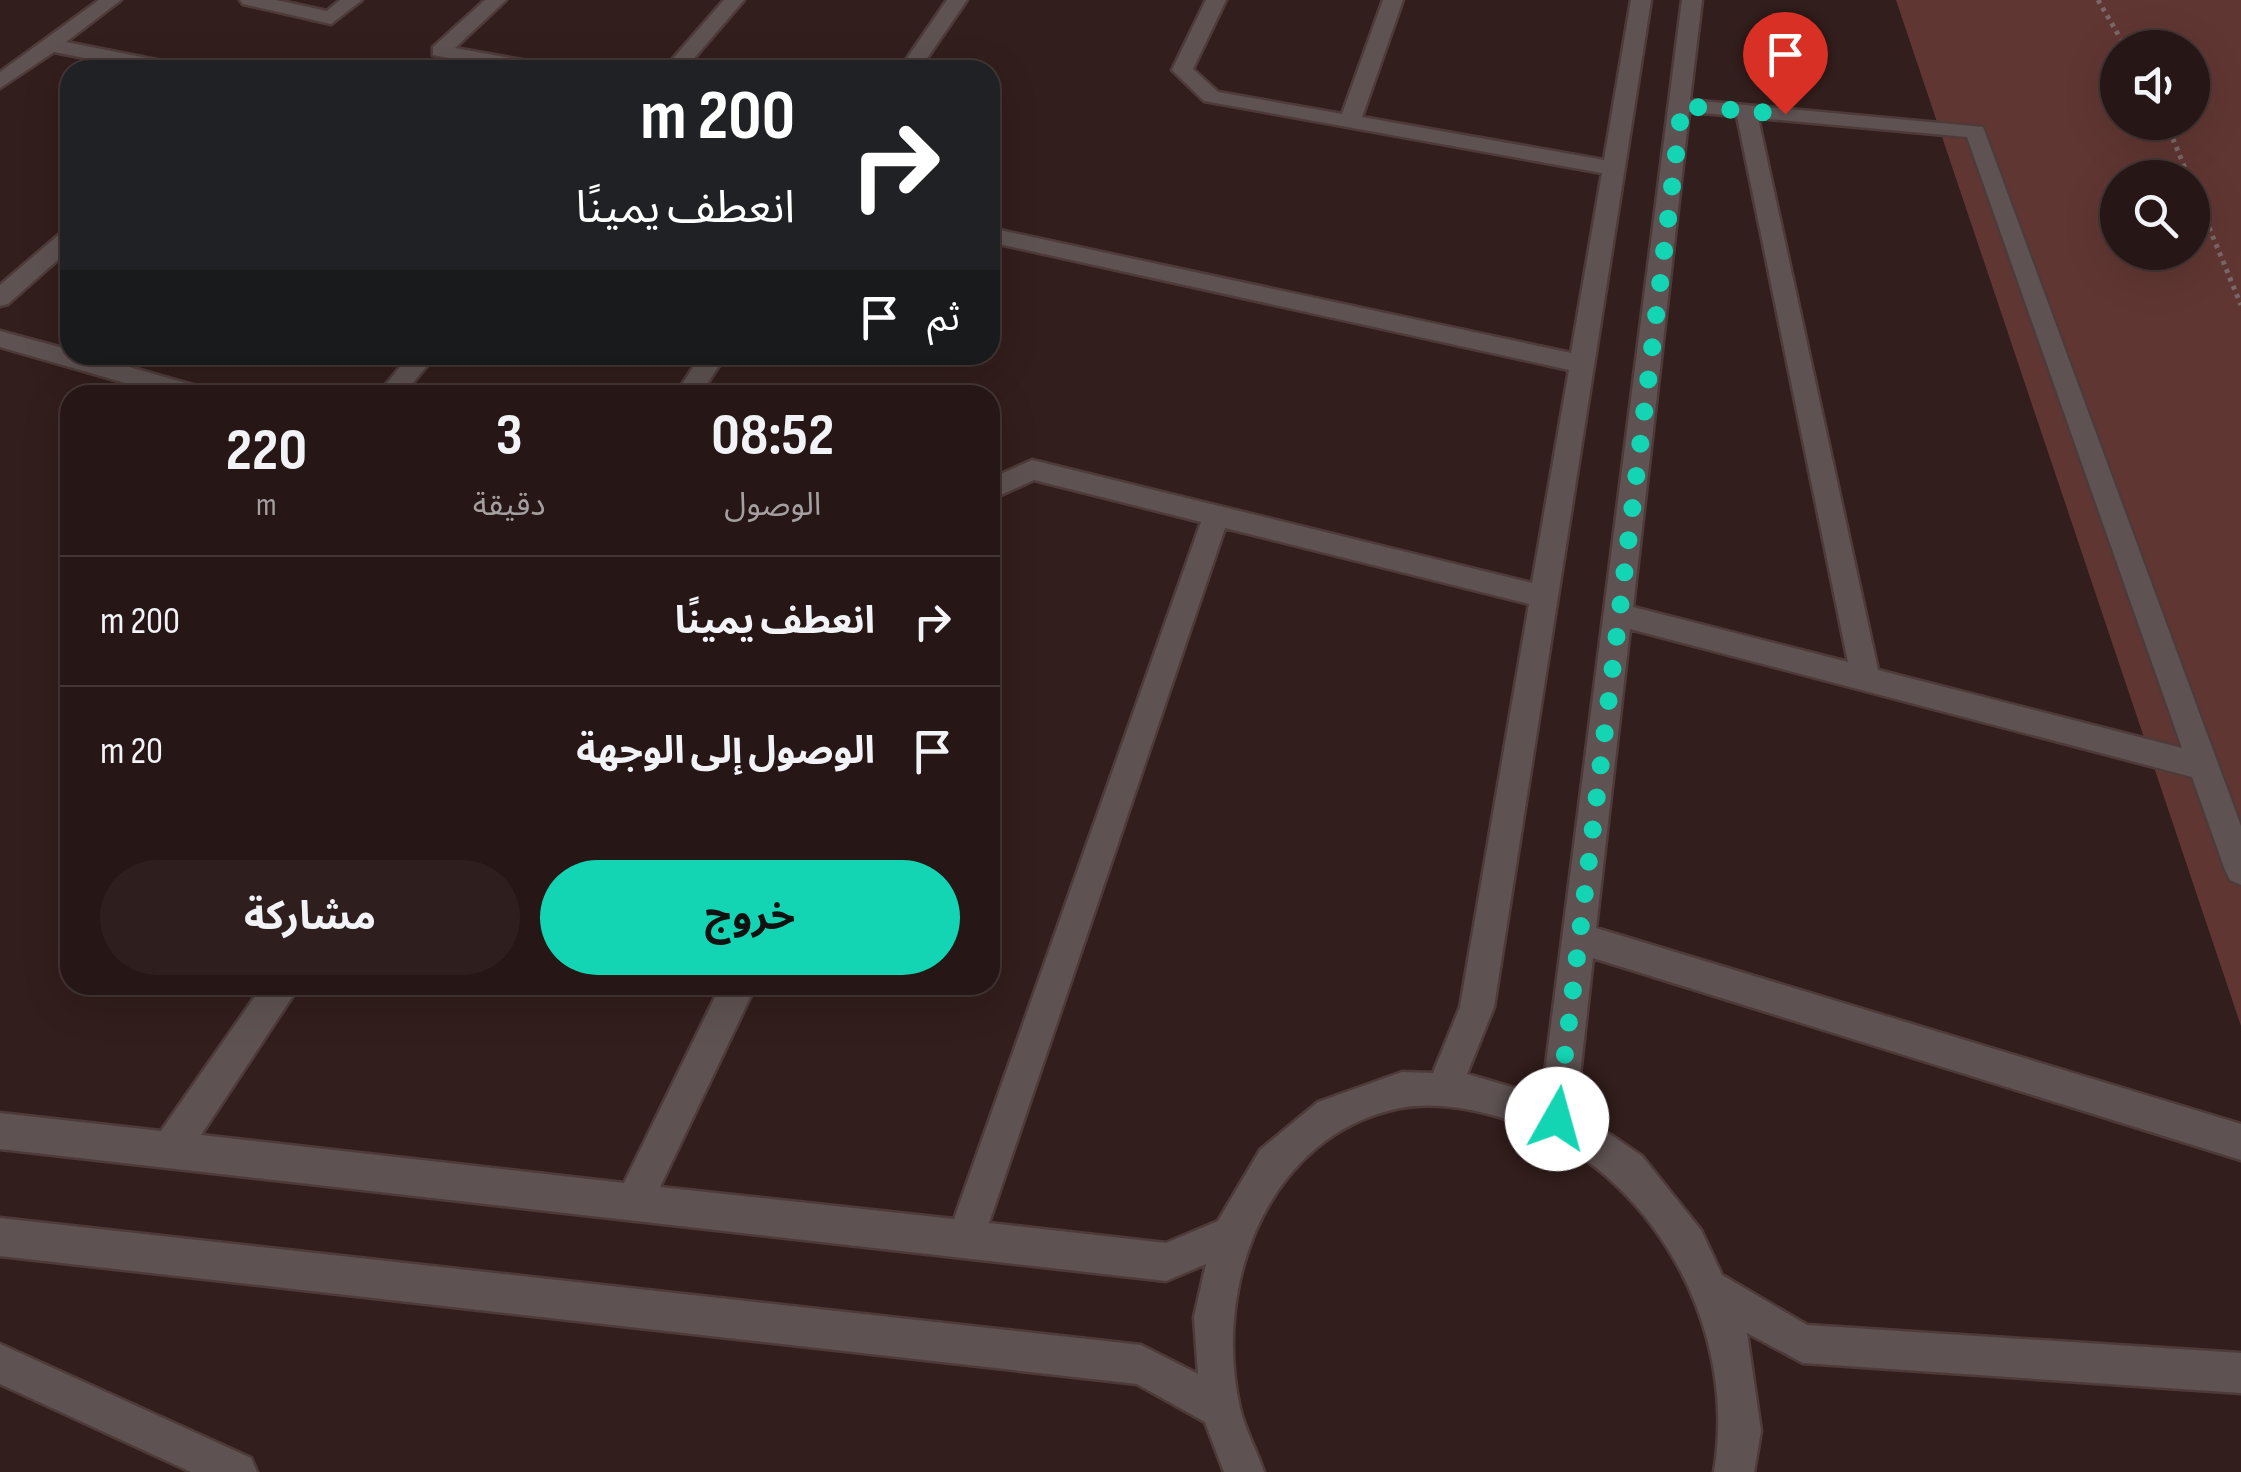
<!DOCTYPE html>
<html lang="ar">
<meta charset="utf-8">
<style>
:root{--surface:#261615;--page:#2e1f1e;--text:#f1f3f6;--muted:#a49fa0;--line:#423534;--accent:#14d5b3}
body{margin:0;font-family:"Sofia Sans Condensed","Noto Sans Arabic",sans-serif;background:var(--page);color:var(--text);direction:rtl;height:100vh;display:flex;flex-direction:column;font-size:38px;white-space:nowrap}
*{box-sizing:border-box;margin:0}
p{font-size:32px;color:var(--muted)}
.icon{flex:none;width:55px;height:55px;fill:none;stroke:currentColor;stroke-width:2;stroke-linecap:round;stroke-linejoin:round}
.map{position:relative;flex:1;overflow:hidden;direction:ltr}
.details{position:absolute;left:60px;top:385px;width:940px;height:610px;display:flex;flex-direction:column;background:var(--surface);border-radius:30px;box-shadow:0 10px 40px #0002,0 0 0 2px var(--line);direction:rtl}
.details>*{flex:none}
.guide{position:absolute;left:60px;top:60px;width:940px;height:305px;border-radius:30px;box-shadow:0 10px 40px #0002,0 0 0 2px var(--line);direction:rtl;background:#202124;color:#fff;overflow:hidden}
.controls{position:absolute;left:2100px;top:30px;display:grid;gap:20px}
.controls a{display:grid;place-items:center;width:110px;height:110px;border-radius:50%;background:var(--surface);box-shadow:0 10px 40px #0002,0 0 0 2px var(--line);font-size:50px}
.pin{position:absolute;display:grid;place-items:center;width:85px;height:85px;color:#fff;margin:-102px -42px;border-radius:50% 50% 50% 0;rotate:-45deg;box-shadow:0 0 10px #0007}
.pin .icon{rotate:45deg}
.me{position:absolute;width:110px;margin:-55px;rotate:7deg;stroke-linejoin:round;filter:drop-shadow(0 0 8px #0008)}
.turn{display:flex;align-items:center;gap:35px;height:210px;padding:0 40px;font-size:45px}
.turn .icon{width:130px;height:130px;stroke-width:2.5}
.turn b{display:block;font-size:70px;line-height:85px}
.then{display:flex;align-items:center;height:95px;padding:0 40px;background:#0003;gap:20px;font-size:38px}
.eta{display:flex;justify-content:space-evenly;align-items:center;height:170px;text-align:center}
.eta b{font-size:60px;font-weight:700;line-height:70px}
.action{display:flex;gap:20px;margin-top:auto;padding:20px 40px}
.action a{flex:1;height:115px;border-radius:60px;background:var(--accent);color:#111;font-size:40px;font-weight:700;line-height:115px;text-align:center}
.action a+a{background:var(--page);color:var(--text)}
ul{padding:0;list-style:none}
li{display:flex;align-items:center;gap:30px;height:130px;padding:0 40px;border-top:2px solid var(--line)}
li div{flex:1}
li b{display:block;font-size:38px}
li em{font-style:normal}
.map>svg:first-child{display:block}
.green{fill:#603632;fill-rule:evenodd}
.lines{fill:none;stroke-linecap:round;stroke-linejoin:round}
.street-casing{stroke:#4e3b39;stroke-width:5}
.path{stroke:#7a6866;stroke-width:5;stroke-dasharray:4 5;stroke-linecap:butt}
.street{fill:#5e5352;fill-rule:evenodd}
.route{stroke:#14d5b3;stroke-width:18;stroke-dasharray:0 32.4}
</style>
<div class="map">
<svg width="2241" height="1472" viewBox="0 0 2241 1472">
<rect width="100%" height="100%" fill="#321e1c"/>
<!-- green -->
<path class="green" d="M1896 0H2241V1026ZM2118 48H2192V122H2118ZM2118 178H2192V252H2118Z"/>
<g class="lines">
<!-- street casing -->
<g class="street-casing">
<g id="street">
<path d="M99 0H121L66 42 177 64 187 70H146L54 52 0 88V72Z"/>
<path d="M240 0H276L327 11 340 0H362L331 24 243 4Z"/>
<path d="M485 0H506L455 48 544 64 554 70H511L433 55V47Z"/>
<path d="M724 0H744L684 70H663Z"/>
<path d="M947 0H967L919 70H899Z"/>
<path d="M1206 0H1226L1193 69 1218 92 1342 114 1383 0H1403L1362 117 1604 160 1631 0H1651L1494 1007 1467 1074 1542 1096 1682 0H1702L1690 100 1983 127 2241 826V885L2230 880 2225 870 2192 777 1630 629 1596 928 2241 1124V1160L1593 958 1576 1111 1642 1156 1701 1230 1722 1275 1807 1325 2241 1353V1393L1803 1363 1747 1333 1761 1431 1754 1472H1714C1739 1327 1652 1170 1512 1121 1479 1110 1436 1101 1400 1108 1267 1135 1212 1286 1240 1408 1245 1430 1257 1451 1264 1472H1224L1205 1422 1137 1384 0 1256V1218L1141 1345 1198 1374 1194 1317 1206 1264 1166 1281 0 1149V1113L161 1131 263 985H300L201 1135 624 1183 721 985H756L660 1187 954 1219 1201 522 1034 480 990 500V479L1032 460 1532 583 1569 370 990 242V228L1571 353 1602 173 1204 101 1172 70ZM1689 112 1737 116 1848 662 1633 607ZM1758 118 1967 137 2182 748 1878 670ZM1225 528 1529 604 1460 1007 1433 1073 1402 1072 1318 1102 1260 1150 1218 1221 1166 1243 989 1223Z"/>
<path d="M70 230V249L8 304 0 306V285L62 232Z"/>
<path d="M0 331 70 350V355H87L207 389 210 395H167L0 347Z"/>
<path d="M410 355H436L403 395H377Z"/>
<path d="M701 355H726L700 395H675Z"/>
<path d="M0 1344 251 1458 257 1472H191L0 1384Z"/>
</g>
</g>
<!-- path -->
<g class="path">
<path d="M2098 0 2126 48"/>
<path d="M2166 122 2189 178"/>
<path d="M2192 186 2241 305"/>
</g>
<!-- street -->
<use href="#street" class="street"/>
</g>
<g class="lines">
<!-- route -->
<path class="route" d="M1557 1119 1682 106 1785 114"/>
</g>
</svg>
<div class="controls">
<a><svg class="icon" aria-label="sound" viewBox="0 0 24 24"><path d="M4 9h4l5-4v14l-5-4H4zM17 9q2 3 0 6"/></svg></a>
<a><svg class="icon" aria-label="search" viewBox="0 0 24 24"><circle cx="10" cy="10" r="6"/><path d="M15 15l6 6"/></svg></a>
</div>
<div class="pin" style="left:1785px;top:114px;background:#d93025"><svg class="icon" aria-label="arrive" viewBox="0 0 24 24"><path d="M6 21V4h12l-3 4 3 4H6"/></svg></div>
<svg class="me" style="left:1557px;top:1119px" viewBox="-20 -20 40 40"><circle r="19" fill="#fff"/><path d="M0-13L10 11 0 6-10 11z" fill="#14d5b3"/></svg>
<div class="guide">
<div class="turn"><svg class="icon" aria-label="right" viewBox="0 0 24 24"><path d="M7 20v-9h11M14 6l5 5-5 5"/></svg><div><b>200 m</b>انعطف يمينًا</div></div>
<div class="then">ثم<svg class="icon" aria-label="arrive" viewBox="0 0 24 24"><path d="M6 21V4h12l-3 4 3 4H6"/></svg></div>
</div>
<section class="details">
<div class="eta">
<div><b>08:52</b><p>الوصول</p></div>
<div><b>3</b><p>دقيقة</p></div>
<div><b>220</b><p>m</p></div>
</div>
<ul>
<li><svg class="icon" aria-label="right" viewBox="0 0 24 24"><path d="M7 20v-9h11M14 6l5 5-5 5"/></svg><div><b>انعطف يمينًا</b></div><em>200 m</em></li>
<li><svg class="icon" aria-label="arrive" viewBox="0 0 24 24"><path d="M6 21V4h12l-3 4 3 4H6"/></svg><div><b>الوصول إلى الوجهة</b></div><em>20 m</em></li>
</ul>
<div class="action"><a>خروج</a><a>مشاركة</a></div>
</section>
</div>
